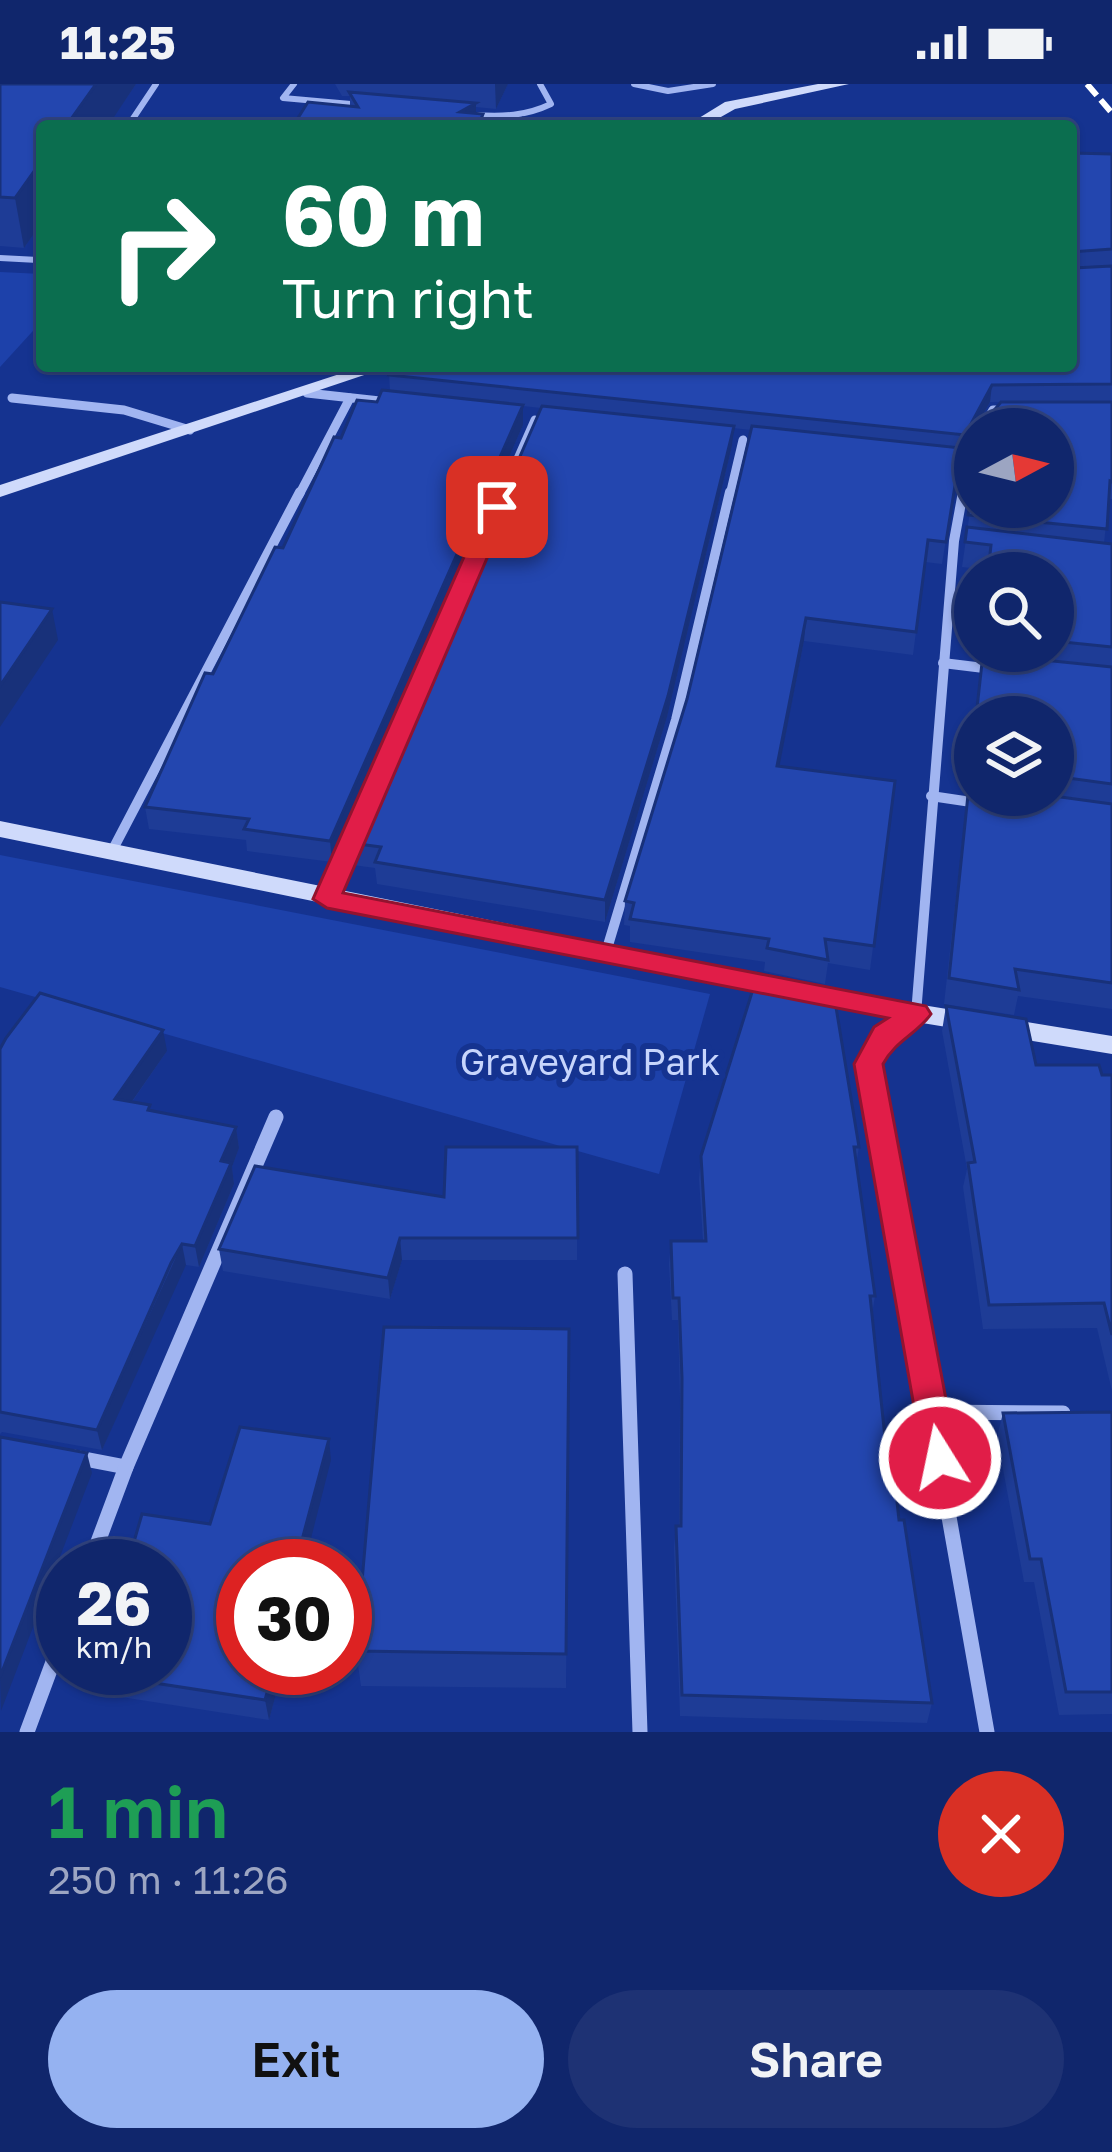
<!DOCTYPE html>
<meta charset="utf-8">
<style>
:root{--surface:#10266c;--page:#1e3274;--text:#f1f3f6;--muted:#9ca5c2;--line:#30437f;--accent:#95b2f1}
body{margin:0;font-family:"Golos Text",sans-serif;background:var(--page);color:var(--text);height:100vh;display:flex;flex-direction:column;font-size:45px;white-space:nowrap}
*{box-sizing:border-box;margin:0}
p{font-size:39px;color:var(--muted)}
.icon{flex:none;width:66px;height:66px;fill:none;stroke:currentColor;stroke-width:2;stroke-linecap:round;stroke-linejoin:round}
.map{position:relative;height:1648px;overflow:hidden}
.panel{display:flex;flex-direction:column;background:var(--surface);flex:1}
.panel>*{flex:none}
.banner{position:absolute;left:36px;top:36px;width:1041px;height:252px;border-radius:12px;box-shadow:0 3px 9px #0004,0 0 0 3px var(--line);background:#0b6e4f;color:#fff;overflow:hidden}
.needle{width:78px;rotate:83deg}
.controls{position:absolute;left:954px;top:324px;display:grid;gap:24px}
.controls a{display:grid;place-items:center;width:120px;height:120px;border-radius:50%;background:var(--surface);box-shadow:0 3px 9px #0004,0 0 0 3px var(--line);font-size:60px}
.speed{position:absolute;left:36px;top:1455px;display:flex;gap:24px;font-size:60px;font-weight:700;text-align:center}
.speed>*{display:grid;place-content:center;width:156px;height:156px;border-radius:50%;background:var(--surface);box-shadow:0 3px 9px #0004,0 0 0 3px var(--line);line-height:1}
.speed small{font-size:30px;font-weight:400}
.speed .limit{border:18px solid #d22;background:#fff;color:#111}
.pin{position:absolute;display:grid;place-items:center;width:102px;height:102px;color:#fff;margin:-51px;border-radius:24px;box-shadow:0 6px 18px #0006}
.me{position:absolute;width:132px;margin:-66px;rotate:350deg;stroke-linejoin:round;filter:drop-shadow(0 0 9px #0008)}
.turn{display:flex;align-items:center;gap:42px;height:252px;padding:0 48px;font-size:54px}
.turn .icon{width:156px;height:156px;stroke-width:2.5}
.turn b{display:block;font-size:84px;line-height:102px}
.round{display:grid;place-items:center;flex:none;width:126px;height:126px;border-radius:63px;background:var(--page)}
.overview{display:flex;align-items:center;justify-content:space-between;height:204px;padding:0 48px}
h1{font-size:72px;font-weight:600;line-height:90px;color:#1e9e55}
.cta{display:flex;gap:24px;margin-top:auto;padding:24px 48px}
.cta a{flex:1;height:138px;border-radius:72px;background:var(--accent);color:#111;font-size:48px;font-weight:600;line-height:138px;text-align:center}
.cta a+a{background:var(--page);color:var(--text)}
.status{display:flex;justify-content:space-between;align-items:center;height:84px;padding:0 60px;background:var(--surface);direction:ltr}
.status svg{height:33px;fill:currentColor}
.map>svg:first-child{display:block}
.green{fill:#1d41aa}
.lines{fill:none;stroke-linecap:round;stroke-linejoin:round}
.lane{stroke:#a1b5f1;stroke-width:6}
.street-far2{stroke:#a1b5f1;stroke-width:9}
.street-far1{stroke:#a1b5f1;stroke-width:10}
.street{stroke:#a1b5f1;stroke-width:15}
.secondary{fill:#cfdafb;fill-rule:evenodd}
.rail{stroke:#fff;stroke-width:6;stroke-dasharray:15 6;stroke-linecap:butt}
.wall{fill:#1e3c96;fill-rule:evenodd}
.shaded-wall{fill:#18317a}
.building{fill:#2346af;stroke:#18317a;stroke-width:3}
.route{fill:#e11d48;stroke:#92132f;stroke-width:3}
.labels{text-anchor:middle;stroke-width:12;stroke-linejoin:round;paint-order:stroke}
.park-label{font-size:36px;fill:#c7d5fc;stroke:#153390}
</style>
<div class="status"><b>11:25</b><svg viewBox="0 0 49 12"><path d="M0 12V9h3v3zM5 12V6h3v6zM10 12V3h3v9zM15 12V0h3v12zM26 1h20v11H26zM47 4h2v5h-2z"/></svg></div>
<div class="map">
<svg width="1112" height="1648" viewBox="0 0 1112 1648">
<rect width="100%" height="100%" fill="#153390"/>
<!-- green -->
<g class="green">
<path d="M0 188 42 190V237L0 283Z"/>
<path d="M0 771 710 910 659 1090 0 903Z"/>
</g>
<g class="lines">
<!-- lane -->
<g class="lane">
<path d="M294 0 283 14 362 21"/>
<path d="M634 0 668 7 713 0"/>
<path d="M474 31C502 33 526 32 551 20L540 0"/>
<path d="M128 42 156 0"/>
<path d="M0 174 38 176 42 169"/>
</g>
<!-- street-far2 -->
<g class="street-far2">
<path d="M307 309 389 318"/>
<path d="M12 314 124 326 190 346"/>
<path d="M982 345 993 326H1009"/>
<path d="M299 411 350 314"/>
<path d="M502 411 535 336"/>
<path d="M730 411 743 356"/>
<path d="M962 411 968 378"/>
</g>
<!-- street-far1 -->
<g class="street-far1">
<path d="M447 538 503 408"/>
<path d="M943 579 992 585"/>
<path d="M931 712 978 719"/>
<path d="M112 767 300 408"/>
<path d="M327 815 355 750"/>
<path d="M606 868 676 636 730 408"/>
<path d="M889 948 916 930 954 457 963 408"/>
</g>
<!-- street -->
<g class="street">
<path d="M894 945 884 951 869 980 987 1648"/>
<path d="M625 1190 640 1648"/>
<path d="M932 1328 1063 1329"/>
<path d="M74 1373 126 1383"/>
<path d="M89 1482 126 1383 276 1033"/>
<path d="M27 1648 63 1551"/>
</g>
<!-- secondary -->
<g class="secondary">
<path d="M818 0H849L735 25 705 42H686L725 18Z"/>
<path d="M364 282H391L0 413V401Z"/>
<path d="M0 737 849 909 1112 952V970L849 927 0 753Z"/>
</g>
<!-- rail -->
<path class="rail" d="M1087 0 1112 29"/>
</g>
<!-- wall -->
<g class="wall">
<path d="M0 0H136L24 164 0 162Z"/>
<path d="M335 0H508L496 25 476 23V29L483 30 484 42H293L350 22V12H342Z"/>
<path d="M1071 69 1112 70V181L1073 183 1112 182V317L990 318 962 368H960L942 480 925 478 913 571 804 557 779 682 895 697 870 886 828 879 825 900 764 887 765 878 630 858V842L624 841 625 817 687 615 751 346 733 344 732 362 667 633 605 838 377 800 375 784 353 781 351 759 541 324 523 322V341L332 778 247 767 246 756 149 745 145 723 213 590 283 464 341 354 390 307 389 291 1071 282Z"/>
<path d="M1112 318V415H1109L1104 459 1112 460V925L1018 912 1014 931 944 920 983 570 1043 576 1044 567H1053V489H987V486L962 483 975 392ZM975 633H1053V711H975Z"/>
<path d="M946 922 1036 981 1112 991V1307L1097 1244 983 1245 963 1103 967 1085 942 947Z"/>
<path d="M0 965 167 967 132 1018 151 1027 236 1043 239 1064 232 1083 234 1100 199 1183 186 1181 175 1200 102 1366 2 1348 0 1350Z"/>
<path d="M577 1063V1176H402L390 1215 223 1187 219 1165 444 1113Z"/>
<path d="M859 1063 856 1081 875 1212 872 1230 886 1363 932 1619 927 1639 680 1632 674 1464 676 1442H679L680 1316 678 1236H672L669 1180 671 1157H703L699 1095 701 1072Z"/>
<path d="M569 1245 566 1604 361 1602 356 1567Z"/>
<path d="M1112 1328V1630L1059 1631 1034 1498H1024L997 1353 1003 1329Z"/>
<path d="M331 1376 243 1482 283 1584 269 1636 102 1610 96 1590 210 1440Z"/>
</g>
<!-- shaded-wall -->
<g class="shaded-wall">
<path d="M96 0H136L108 42H66Z"/>
<path d="M495 0H508L496 25Z"/>
<path d="M476 19V39L460 28Z"/>
<path d="M42 76V138L24 164 15 114Z"/>
<path d="M992 301 990 318 962 368 965 351Z"/>
<path d="M523 321V341L332 778 330 757Z"/>
<path d="M734 342 732 362 667 633 605 838V816Z"/>
<path d="M52 525 58 556 0 643V602Z"/>
<path d="M806 534 804 557 775 705 777 682Z"/>
<path d="M163 946 167 967 119 1036 115 1015Z"/>
<path d="M236 1043 239 1064 232 1083 234 1100 199 1183 195 1162 221 1077Z"/>
<path d="M400 1154 402 1176 390 1215 388 1194Z"/>
<path d="M182 1160 186 1181 102 1366 97 1346Z"/>
<path d="M329 1355 331 1376 304 1482H295Z"/>
<path d="M87 1369 92 1389 1 1627 0 1593Z"/>
<path d="M274 1584H283L269 1636 265 1616Z"/>
</g>
<!-- building -->
<g class="building">
<path d="M0 0H96L66 42H42V76L15 114 0 113Z"/>
<path d="M349 8 476 19 460 28 483 30 478 42H293L308 18 358 23Z"/>
<path d="M523 34 606 42H521Z"/>
<path d="M1071 69 1112 70V165L1071 168Z"/>
<path d="M1071 181 1074 184 1112 182V300L992 301 965 351 389 291 393 282H1071Z"/>
<path d="M382 306 523 321 330 757 244 745 249 735 145 723 205 589 213 590 275 463 283 464 334 353 341 354 357 316 377 318Z"/>
<path d="M1001 318H1112V398L1110 397 1107 445 968 431 975 392V423H1053V345H983L985 337Z"/>
<path d="M542 322 734 342 668 612 605 816 375 778 381 763 351 759Z"/>
<path d="M752 342 961 364 946 458 928 456 916 548 806 534 777 682 895 697 874 862 825 855 828 876 767 864 769 855 630 835 634 819 625 817 687 615Z"/>
<path d="M967 443 1112 460V563L1053 557V489H988L991 461 965 458Z"/>
<path d="M0 518 52 525 0 602Z"/>
<path d="M983 570 1112 583V700L1053 692V633H976Z"/>
<path d="M975 646V682H971Z"/>
<path d="M969 701 975 702V711H1046L1112 720V899L1015 885 1019 906 949 894Z"/>
<path d="M758 889 833 905 859 1063H854L875 1212H870L886 1363H891L899 1436H904L932 1619 682 1611 676 1442H681L682 1294 679 1214H673L671 1157H706L701 1072Z"/>
<path d="M40 909 163 946 115 1015 150 1021 148 1026 236 1043 221 1077 231 1079 195 1162 182 1160 171 1179 97 1346 0 1328V965L6 954Z"/>
<path d="M946 922 1026 935 1036 981H1099L1102 991H1112V1251L1104 1219 989 1221 968 1079 975 1078Z"/>
<path d="M446 1063H577L578 1154H400L388 1194 219 1165 255 1082 444 1113Z"/>
<path d="M384 1243 569 1245 566 1570 356 1567Z"/>
<path d="M1112 1328V1608H1066L1041 1475H1030L1003 1329Z"/>
<path d="M240 1343 329 1355 295 1482H243V1584H274L265 1616 96 1590 98 1584H165V1482H127L142 1430 210 1440Z"/>
<path d="M0 1353 87 1369 0 1593Z"/>
</g>
<!-- route -->
<path class="route" d="M497 416 509 423 343 809 926 922 931 930C917 950 896 956 883 980L957 1374 952 1385 940 1389 928 1385 923 1374 854 980 874 943 888 934 327 824 313 815 486 423Z"/>
<g class="labels">
<!-- park labels -->
<g class="park-label">
<text x="590" y="991">Graveyard Park</text>
</g>
</g>
</svg>
<div class="controls">
<a><svg class="needle" viewBox="-14 -14 28 28"><path d="M0-13l5 13h-10z" fill="#e53935"/><path d="M0 13l5-13h-10z" fill="#9ca5c2"/></svg></a>
<a><svg class="icon" aria-label="search" viewBox="0 0 24 24"><circle cx="10" cy="10" r="6"/><path d="M15 15l6 6"/></svg></a>
<a><svg class="icon" aria-label="layers" viewBox="0 0 24 24"><path d="M12 4l9 5-9 5-9-5zM3 14l9 5 9-5"/></svg></a>
</div>
<div class="speed"><div>26<small>km/h</small></div><div class="limit">30</div></div>
<div class="pin" style="left:497px;top:423px;background:#d93025"><svg class="icon" aria-label="arrive" viewBox="0 0 24 24"><path d="M6 21V4h12l-3 4 3 4H6"/></svg></div>
<svg class="me" style="left:940px;top:1374px" viewBox="-20 -20 40 40"><circle r="17" fill="#e11d48" stroke="#fff" stroke-width="3"/><path d="M0-11L8 9 0 5-8 9z" fill="#fff"/></svg>
<div class="banner">
<div class="turn"><svg class="icon" aria-label="right" viewBox="0 0 24 24"><path d="M7 20v-9h11M14 6l5 5-5 5"/></svg><div><b>60 m</b>Turn right</div></div>
</div>
</div>
<section class="panel">
<div class="overview"><div><h1>1 min</h1><p>250 m · 11:26</p></div><a class="round" style="background:#d93025;color:#fff"><svg class="icon" aria-label="close" viewBox="0 0 24 24"><path d="M6 6l12 12M18 6L6 18"/></svg></a></div>
<div class="cta"><a>Exit</a><a>Share</a></div>
</section>
